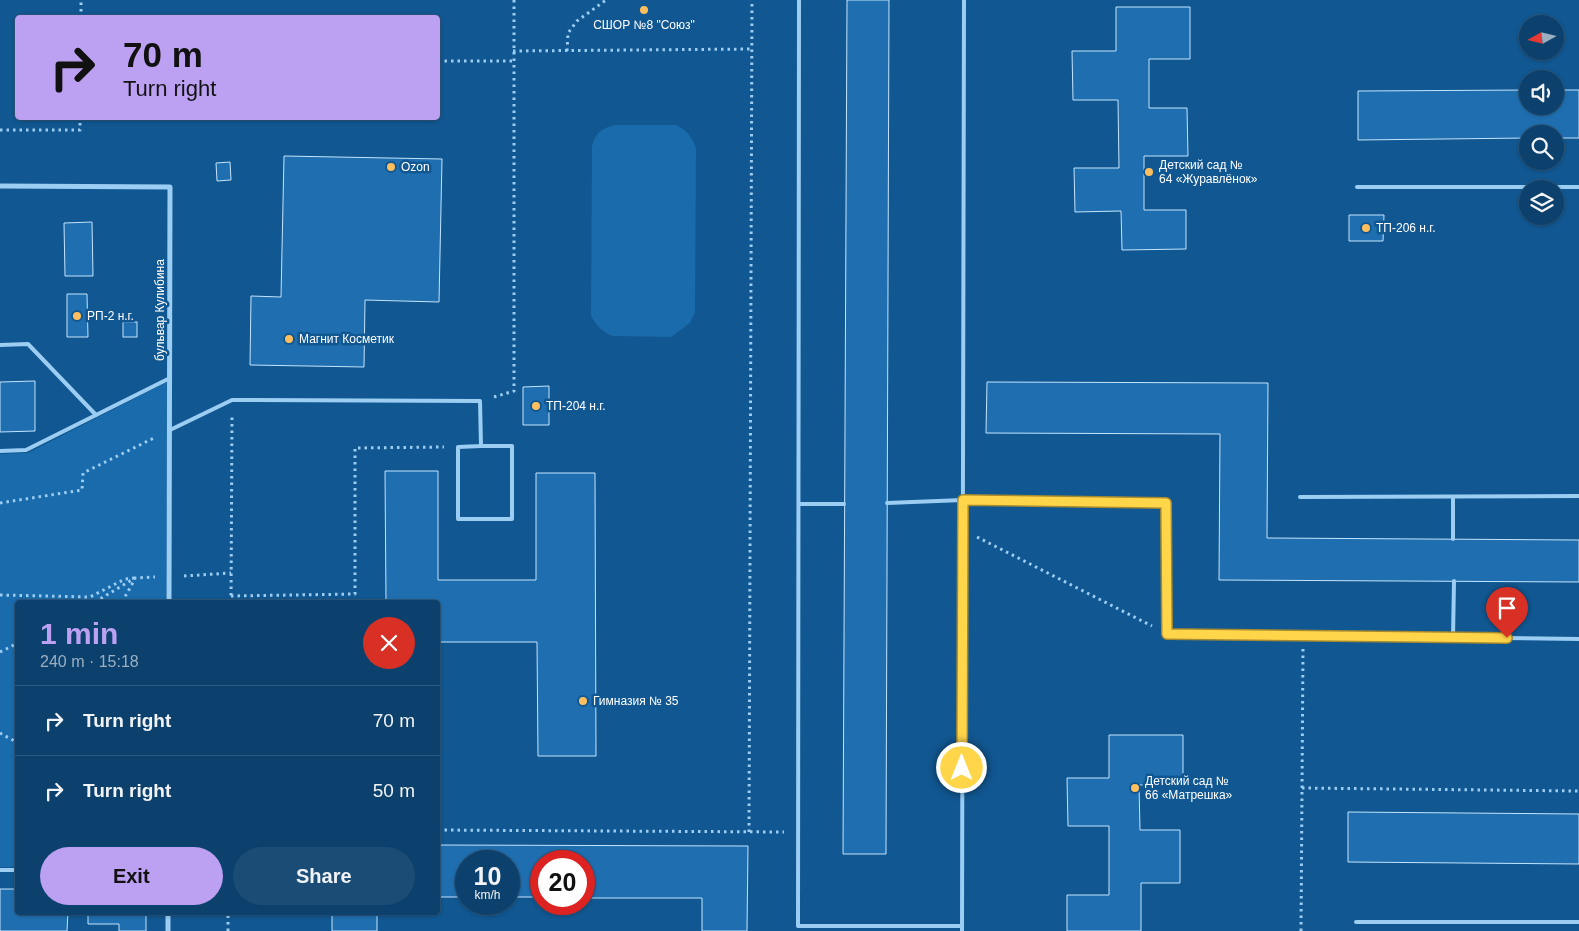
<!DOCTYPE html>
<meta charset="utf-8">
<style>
:root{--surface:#0d416d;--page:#1b4c75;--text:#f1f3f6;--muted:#9aafc2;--line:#2d5a80;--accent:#bca0f2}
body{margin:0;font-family:Arial,sans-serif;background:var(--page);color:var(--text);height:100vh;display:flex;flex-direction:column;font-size:19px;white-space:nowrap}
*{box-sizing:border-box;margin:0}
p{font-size:16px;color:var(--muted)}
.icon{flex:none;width:28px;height:28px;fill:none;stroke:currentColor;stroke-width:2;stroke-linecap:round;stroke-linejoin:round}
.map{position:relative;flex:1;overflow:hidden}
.sheet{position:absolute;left:15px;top:600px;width:425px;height:315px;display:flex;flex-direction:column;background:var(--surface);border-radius:5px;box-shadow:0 1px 4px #0004,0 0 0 1px var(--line)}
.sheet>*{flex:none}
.banner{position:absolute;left:15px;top:15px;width:425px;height:105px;border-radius:5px;box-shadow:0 1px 4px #0004,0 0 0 1px var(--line);background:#bca0f2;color:#111;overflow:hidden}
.needle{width:32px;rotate:262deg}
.buttons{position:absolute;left:1519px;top:15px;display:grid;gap:10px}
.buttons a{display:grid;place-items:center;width:45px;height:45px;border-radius:50%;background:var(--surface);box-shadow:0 1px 4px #0004,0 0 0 1px var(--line);font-size:25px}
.speed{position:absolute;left:455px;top:850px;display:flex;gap:10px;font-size:25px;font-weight:700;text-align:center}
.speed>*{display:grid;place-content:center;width:65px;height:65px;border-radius:50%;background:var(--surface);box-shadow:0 1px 4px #0004,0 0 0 1px var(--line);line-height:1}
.speed small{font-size:12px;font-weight:400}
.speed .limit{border:8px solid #d22;background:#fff;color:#111}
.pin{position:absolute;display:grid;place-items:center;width:42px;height:42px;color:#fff;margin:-51px -21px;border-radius:50% 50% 50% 0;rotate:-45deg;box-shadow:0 0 5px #0007}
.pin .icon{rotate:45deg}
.me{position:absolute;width:55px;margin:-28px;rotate:0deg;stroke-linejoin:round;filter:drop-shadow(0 0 4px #0008)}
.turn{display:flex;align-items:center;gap:18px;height:105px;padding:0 25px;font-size:22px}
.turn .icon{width:65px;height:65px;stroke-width:2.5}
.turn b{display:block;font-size:35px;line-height:42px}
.round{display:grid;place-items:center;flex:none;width:52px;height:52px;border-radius:26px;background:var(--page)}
.headline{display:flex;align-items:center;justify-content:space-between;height:85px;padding:0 25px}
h1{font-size:30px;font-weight:800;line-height:38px;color:var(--accent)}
.action{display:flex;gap:10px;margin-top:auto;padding:10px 25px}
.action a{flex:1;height:58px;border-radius:30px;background:var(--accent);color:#111;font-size:20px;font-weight:800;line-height:58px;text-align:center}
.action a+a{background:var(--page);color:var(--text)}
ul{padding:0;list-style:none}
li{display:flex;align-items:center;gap:15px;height:70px;padding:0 25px;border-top:1px solid var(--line)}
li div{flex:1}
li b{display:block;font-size:19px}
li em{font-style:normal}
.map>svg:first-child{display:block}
.green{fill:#196bab}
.building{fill:#1f6fb0;stroke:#c4e4fd}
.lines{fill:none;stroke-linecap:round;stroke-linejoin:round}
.path{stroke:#9ccdf3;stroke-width:3;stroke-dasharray:2.5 4;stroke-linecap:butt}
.service{stroke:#9ccdf3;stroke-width:4}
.minor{stroke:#9ccdf3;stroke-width:5}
.route-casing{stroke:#a68a30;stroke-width:12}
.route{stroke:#ffd54a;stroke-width:9}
.poi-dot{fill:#ffbf5e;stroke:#115791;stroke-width:2}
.labels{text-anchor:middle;stroke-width:5;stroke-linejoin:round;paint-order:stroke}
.poi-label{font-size:12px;fill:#fff;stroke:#115791;text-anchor:start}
.street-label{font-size:12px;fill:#fff;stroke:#115791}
</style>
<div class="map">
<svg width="1579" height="931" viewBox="0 0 1579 931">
<rect width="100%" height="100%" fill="#115791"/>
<!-- green -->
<g class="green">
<path d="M616 125H676C687 130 692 137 696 148L695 312 690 323 671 337 613 336C602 332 597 326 591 316L592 146C596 132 602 128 616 125Z"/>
<path d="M167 382 166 602H18L17 867H0V454L28 453Z"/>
</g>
<!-- building -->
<g class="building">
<path d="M847 0H889L886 854H843Z"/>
<path d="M1116 7H1190V59H1149V108H1187L1188 156H1144V210H1186V249L1122 250 1121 211 1075 212 1074 168H1119L1118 100H1073L1072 51H1116Z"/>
<path d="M1528 90V106H1555V90H1579V138H1555V134H1528V138L1358 140V91Z"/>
<path d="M284 156 442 159 439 302 365 300 364 367 250 365 251 296 281 297Z"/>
<path d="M230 162 231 180 217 181 216 163Z"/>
<path d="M1349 215H1384L1383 241H1349Z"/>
<path d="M92 222 93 276H65L64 223Z"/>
<path d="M67 294H87L88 337H67Z"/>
<rect x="123" y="322" width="14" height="15"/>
<path d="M35 381V431L0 432V382Z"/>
<path d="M987 382 1268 383 1267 538 1579 540V582L1219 580 1220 434 986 433Z"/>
<path d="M549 386V425H523V387Z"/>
<path d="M385 471H438V580H536V473H595L596 756H538L537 642H438V602H386Z"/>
<path d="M1109 735H1183V784L1139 785 1140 830H1180V883H1141V931H1067V895H1109V826H1068L1067 778H1109Z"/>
<path d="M1348 812 1579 814V864L1348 862Z"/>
<path d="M438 845 748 846 747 931H702V898H584V861H541V897H509V861H466V897H438Z"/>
<path d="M0 889H18V912H68L67 931H0Z"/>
<path d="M88 912H146V931H119V924H88Z"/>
<rect x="332" y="912" width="45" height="19"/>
</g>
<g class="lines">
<!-- path -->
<g class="path">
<path d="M81 18V0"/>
<path d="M513 51 752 49"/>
<path d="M567 51 568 33 577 21 606 0"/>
<path d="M438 61H513"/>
<path d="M0 130H80V118"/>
<path d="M494 397 514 391V0"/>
<path d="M0 503 82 490 83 473 156 437"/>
<path d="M977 537 1152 626"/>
<path d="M184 576 231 573"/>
<path d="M0 595 90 597 125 579 135 578"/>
<path d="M231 596 355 594V448L444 447"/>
<path d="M95 602 135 578 155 577"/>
<path d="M122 602 135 579"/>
<path d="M231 602 232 416"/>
<path d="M0 652 18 643"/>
<path d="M0 733 18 743"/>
<path d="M1302 788 1579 791"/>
<path d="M438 830 784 832"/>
<path d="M749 832 752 0"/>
<path d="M228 931V912"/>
<path d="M1301 931 1303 648"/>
</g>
<!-- service -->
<g class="service">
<path d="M799 0 798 926H962"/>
<path d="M1357 187H1579"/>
<path d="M0 345 28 344 96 415"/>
<path d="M170 430 232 400 480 401 481 446H512V519H458V447L481 446"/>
<path d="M0 451 26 450 170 378"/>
<path d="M1300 497 1579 496"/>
<path d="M1453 497V539"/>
<path d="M887 503 963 500 1166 503 1167 634 1579 639"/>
<path d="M799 504H844"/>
<path d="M1453 638 1454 581"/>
<path d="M0 870H18"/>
<path d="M1356 922H1579"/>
<path d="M962 931 964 0"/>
</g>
<!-- minor -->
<g class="minor">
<path d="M0 186 170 187 169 602"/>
<path d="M168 931V912"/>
</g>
</g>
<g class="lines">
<!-- route casing -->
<g class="route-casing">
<path id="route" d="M962 768 963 500 1166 503 1167 634 1507 638"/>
</g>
<!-- route -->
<use href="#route" class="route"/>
</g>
<!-- markers -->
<g class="poi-dot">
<circle cx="644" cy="10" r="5"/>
<circle cx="391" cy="167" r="5"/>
<circle cx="1149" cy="172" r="5"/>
<circle cx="1366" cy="228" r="5"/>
<circle cx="77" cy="316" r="5"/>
<circle cx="289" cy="339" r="5"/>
<circle cx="536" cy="406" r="5"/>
<circle cx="583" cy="701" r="5"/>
<circle cx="1135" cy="788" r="5"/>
</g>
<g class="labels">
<!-- poi labels -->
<g class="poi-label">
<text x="644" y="29" text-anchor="middle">СШОР №8 "Союз"</text>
<text x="1159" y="169">Детский сад №<tspan x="1159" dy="14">64 «Журавлёнок»</tspan></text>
<text x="401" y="171">Ozon</text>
<text x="1376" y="232">ТП-206 н.г.</text>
<text x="87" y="320">РП-2 н.г.</text>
<text x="299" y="343">Магнит Косметик</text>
<text x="546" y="410">ТП-204 н.г.</text>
<text x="593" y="705">Гимназия № 35</text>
<text x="1145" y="785">Детский сад №<tspan x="1145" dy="14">66 «Матрешка»</tspan></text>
</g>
<!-- street labels -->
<g class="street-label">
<text transform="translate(160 310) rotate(-90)" y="4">бульвар Кулибина</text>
</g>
</g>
</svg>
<div class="buttons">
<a><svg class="needle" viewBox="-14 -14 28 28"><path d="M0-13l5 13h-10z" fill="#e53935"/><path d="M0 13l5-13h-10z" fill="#9aafc2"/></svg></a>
<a><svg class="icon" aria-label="sound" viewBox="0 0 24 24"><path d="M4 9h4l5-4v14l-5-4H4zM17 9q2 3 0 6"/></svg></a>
<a><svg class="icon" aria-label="search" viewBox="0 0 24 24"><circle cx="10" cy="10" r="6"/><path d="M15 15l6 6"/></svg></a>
<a><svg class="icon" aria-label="layers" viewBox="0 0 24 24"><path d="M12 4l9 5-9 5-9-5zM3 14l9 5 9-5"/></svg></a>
</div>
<div class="speed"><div>10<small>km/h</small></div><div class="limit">20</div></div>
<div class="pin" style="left:1507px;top:638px;background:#d93025"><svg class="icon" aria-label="arrive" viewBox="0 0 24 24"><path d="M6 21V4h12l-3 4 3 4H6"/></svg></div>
<svg class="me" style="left:962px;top:768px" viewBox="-20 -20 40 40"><circle r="17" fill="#ffd54a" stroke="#fff" stroke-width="3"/><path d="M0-11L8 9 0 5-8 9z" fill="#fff"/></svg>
<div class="banner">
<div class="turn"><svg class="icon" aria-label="right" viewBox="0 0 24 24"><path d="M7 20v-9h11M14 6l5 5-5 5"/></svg><div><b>70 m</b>Turn right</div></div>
</div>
<section class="sheet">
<div class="headline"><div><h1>1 min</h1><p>240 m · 15:18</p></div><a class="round" style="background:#d93025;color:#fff"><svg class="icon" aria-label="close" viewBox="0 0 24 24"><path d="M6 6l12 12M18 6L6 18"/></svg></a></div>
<ul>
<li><svg class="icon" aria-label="right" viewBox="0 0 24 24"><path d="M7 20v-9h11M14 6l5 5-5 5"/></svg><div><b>Turn right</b></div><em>70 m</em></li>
<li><svg class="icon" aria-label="right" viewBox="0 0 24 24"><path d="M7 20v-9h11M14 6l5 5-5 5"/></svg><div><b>Turn right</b></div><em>50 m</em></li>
</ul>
<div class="action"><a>Exit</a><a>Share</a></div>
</section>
</div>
